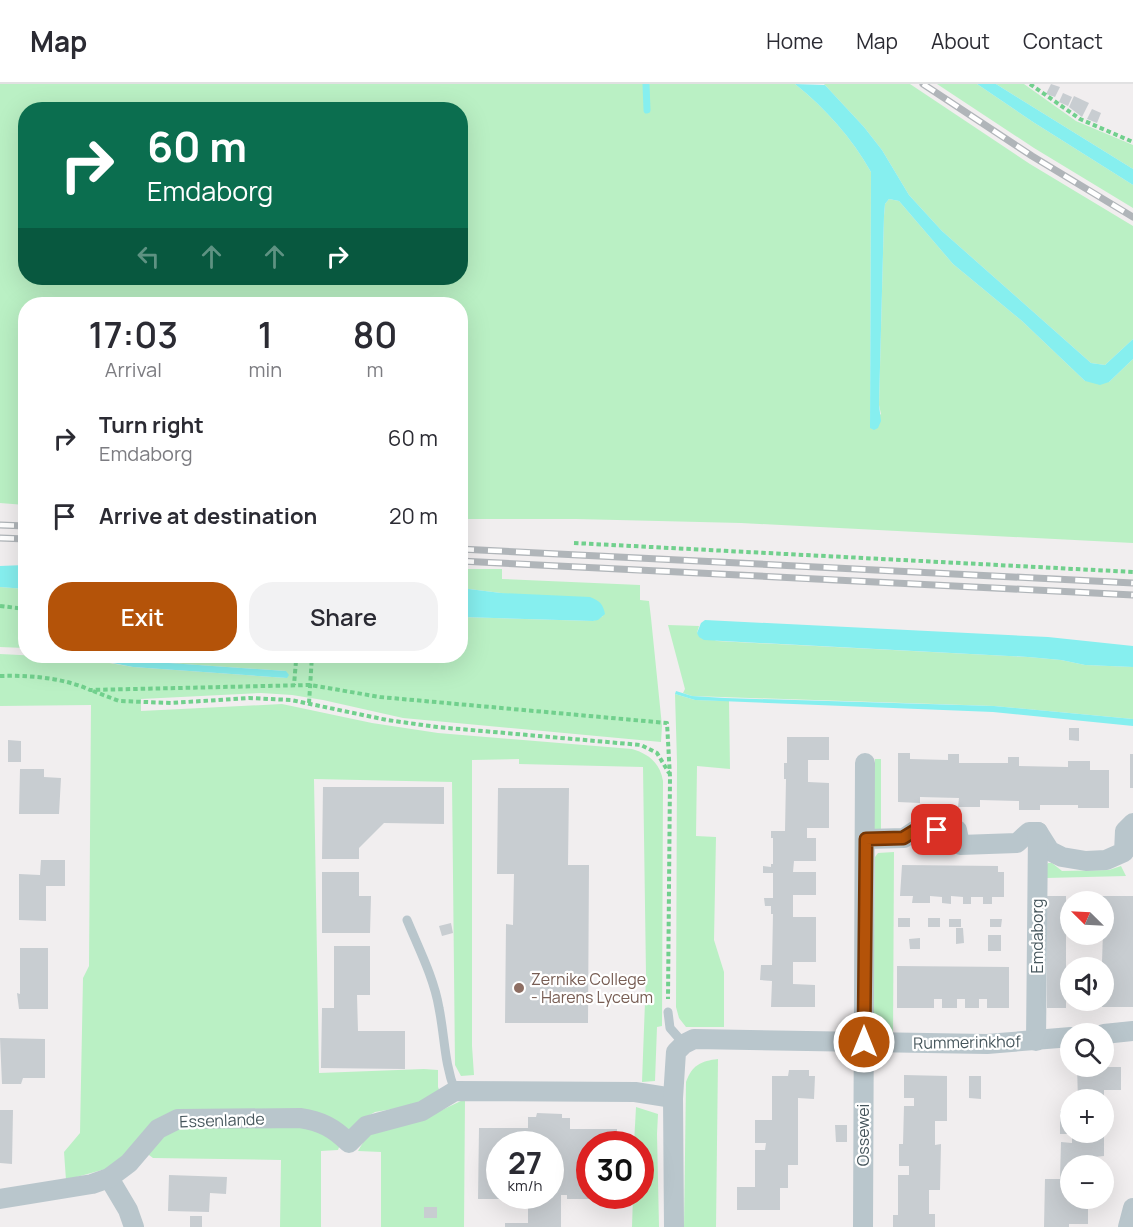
<!DOCTYPE html>
<meta charset="utf-8">
<style>
:root{--surface:#fff;--page:#f2f2f3;--text:#2b2b33;--muted:#7c7c81;--line:#e1e1e2;--accent:#b45309}
body{margin:0;font-family:Manrope,sans-serif;background:var(--page);color:var(--text);height:100vh;display:flex;flex-direction:column;font-size:22px;white-space:nowrap}
*{box-sizing:border-box;margin:0}
p{font-size:20px;color:var(--muted)}
.icon{flex:none;width:33px;height:33px;fill:none;stroke:currentColor;stroke-width:2;stroke-linecap:round;stroke-linejoin:round}
.map{position:relative;flex:1;overflow:hidden}
.sheet{position:absolute;left:18px;top:213px;width:450px;height:366px;display:flex;flex-direction:column;background:var(--surface);border-radius:24px;box-shadow:0 6px 24px #0002}
.sheet>*{flex:none}
.top-card{position:absolute;left:18px;top:18px;width:450px;height:183px;border-radius:24px;box-shadow:0 6px 24px #0002;background:#0b6e4f;color:#fff;overflow:hidden}
.needle{width:39px;rotate:294deg}
.tools{position:absolute;left:1060px;top:807px;display:grid;gap:12px}
.tools a{display:grid;place-items:center;width:54px;height:54px;border-radius:50%;background:var(--surface);box-shadow:0 6px 24px #0002;font-size:30px}
.speed{position:absolute;left:486px;top:1047px;display:flex;gap:12px;font-size:30px;font-weight:700;text-align:center}
.speed>*{display:grid;place-content:center;width:78px;height:78px;border-radius:50%;background:var(--surface);box-shadow:0 6px 24px #0002;line-height:1}
.speed small{font-size:15px;font-weight:400}
.speed .limit{border:9px solid #d22;background:#fff;color:#111}
.pin{position:absolute;display:grid;place-items:center;width:51px;height:51px;color:#fff;margin:-26px;border-radius:12px;box-shadow:0 3px 9px #0006}
.me{position:absolute;width:66px;margin:-33px;rotate:0deg;stroke-linejoin:round;filter:drop-shadow(0 0 4px #0008)}
.turn{display:flex;align-items:center;gap:21px;height:126px;padding:0 30px;font-size:27px}
.turn .icon{width:78px;height:78px;stroke-width:2.5}
.turn b{display:block;font-size:42px;line-height:51px}
.lanes{display:flex;align-items:center;height:57px;padding:0 30px;background:#0003;justify-content:center;gap:30px;direction:ltr}
.lanes .off{opacity:.35}
.eta{display:flex;justify-content:space-evenly;align-items:center;height:102px;text-align:center}
.eta b{font-size:36px;font-weight:600;line-height:42px}
.button{display:flex;gap:12px;margin-top:auto;padding:12px 30px}
.button a{flex:1;height:69px;border-radius:24px;background:var(--accent);color:#fff;font-size:24px;font-weight:600;line-height:69px;text-align:center}
.button a+a{background:var(--page);color:var(--text)}
ul{padding:0;list-style:none}
li{display:flex;align-items:center;gap:18px;height:78px;padding:0 30px}
li div{flex:1}
li b{display:block;font-size:22px}
li em{font-style:normal}
header{display:flex;align-items:center;gap:36px;box-sizing:border-box;height:84px;padding:0 30px;background:var(--surface);border-bottom:2px solid var(--line)}
header strong{font-size:28px}
nav{display:flex;gap:33px;margin-inline-start:auto;font-size:21px}
.map>svg:first-child{display:block}
.green{fill:#baf0c4;fill-rule:evenodd}
.water{fill:#86efef}
.lines{fill:none;stroke-linecap:round;stroke-linejoin:round}
.stream{stroke:#86efef;stroke-width:7}
.building{fill:#c8cdd1;fill-rule:evenodd}
.path{stroke:#71d08d;stroke-width:4;stroke-dasharray:4.5 3;stroke-linecap:butt}
.service{stroke:#b9c6cc;stroke-width:9}
.minor{stroke:#b9c6cc;stroke-width:20}
.rail-casing{stroke:#b0b5b9;stroke-width:7}
.rail{stroke:#fff;stroke-width:4.5;stroke-dasharray:14;stroke-linecap:butt}
.route-casing{stroke:#753606;stroke-width:15}
.route{stroke:#b45309;stroke-width:10}
.education-dot{fill:#8d6e63;stroke:#fff;stroke-width:2}
.labels{text-anchor:middle;stroke-width:4.5;stroke-linejoin:round;paint-order:stroke}
.street-label{font-size:16px;fill:#46565c;stroke:#fff}
.education-label{font-size:16px;fill:#785e54;stroke:#fff;text-anchor:start}
</style>
<header>
<strong>Map</strong>
<nav><a>Home</a><a>Map</a><a>About</a><a>Contact</a></nav>
</header>
<div class="map">
<svg width="1133" height="1143" viewBox="0 0 1133 1143">
<rect width="100%" height="100%" fill="#f1eeef"/>
<!-- green -->
<g class="green">
<path d="M0 0H795C825 24 852 54 871 88L870 339 881 330 879 321 884 132 885 120 889 115 899 117 953 180 1022 237 1085 297 1109 298 1133 275V459L741 439 576 435H461V414H466V408H460V220H26L25 421 0 419ZM26 26H460V194H26Z"/>
<path d="M824 0H910L1030 80 1133 142V255L1105 281 1091 279 942 147 909 111 882 66 864 43Z"/>
<path d="M937 0H977L1033 38 1133 101V124L1034 64Z"/>
<path d="M996 0H1024L1076 37 1133 61V85Z"/>
<path d="M461 485H502V495L640 501V516L649 517 651 534 662 642 661 658 403 634 323 616 292 611 261 609 141 615V627L282 620 372 639 438 649 632 665C649 670 660 679 663 697L662 942 657 943 655 997 642 998 646 891 643 683 519 680V675L472 676V962L474 991 461 992 455 981 452 698 314 695 319 989 424 985 438 986V1003L440 1008 410 1022 375 1028 366 1033 349 1046 190 1028 109 1084 66 1096 64 1068 80 1049 83 894 89 882 91 621 0 622V570L80 574 133 583 287 594 286 587 140 577 112 572H460L461 533 593 537 603 532 501 509 461 504Z"/>
<path d="M0 503 25 505V564L0 563Z"/>
<path d="M668 541 699 542 697 549 717 557 1028 573 1061 576 1085 581 1133 583V635L994 622 692 612 683 609 685 605Z"/>
<path d="M675 610 695 616 729 617 730 685 697 682 696 752 716 753 714 856 724 888V943H686L679 934 676 923 677 678Z"/>
<path d="M875 675H881V747H875L873 744Z"/>
<path d="M894 768 893 954 875 949 873 945 875 773 878 769Z"/>
<path d="M1048 779H1052L1062 787 1109 786 1121 782 1126 792 1046 794V782Z"/>
<path d="M718 975 716 1143H684L686 998C692 981 701 977 718 975Z"/>
<path d="M465 1015 464 1143H381V1068L358 1067 365 1055 372 1049 419 1037Z"/>
<path d="M636 1023 658 1030 657 1050 659 1143H632L633 1112H640V1060H634Z"/>
<path d="M312 1042 341 1058 338 1066 321 1067V1143H280L281 1076 153 1074 145 1068 171 1045Z"/>
</g>
<!-- water -->
<g class="water">
<path d="M795 0 825 1 864 43 882 66 909 111 942 147 1091 279 1105 281 1133 255V275L1109 298 1100 301 1085 297 1022 237 953 180 899 117 889 115 885 120 884 132 879 321 881 337 878 344 874 346 870 344 871 88C852 54 825 24 795 0Z"/>
<path d="M977 0H996L1133 85V101L1033 38Z"/>
<path d="M25 481V505L0 503V482Z"/>
<path d="M461 504 501 509 590 513C600 517 603 520 605 530L598 536 593 537 461 533Z"/>
<path d="M705 536 1048 553 1133 562V583L1085 581 1061 576 1028 573 704 556 699 553 697 549 701 539Z"/>
<path d="M30 572H112L140 577 286 587 289 591 287 594 133 583 97 576Z"/>
<path d="M676 607 692 612 725 614 994 622 1133 635V642L993 628 695 616 675 610Z"/>
</g>
<g class="lines">
<!-- stream -->
<path class="stream" d="M646 0 647 26"/>
</g>
<!-- building -->
<g class="building">
<path d="M1051 0 1060 3 1055 13 1046 10Z"/>
<path d="M1063 9 1072 13 1068 22 1059 18Z"/>
<path d="M1074 12 1089 19 1082 33 1069 23Z"/>
<path d="M1092 25 1101 29 1097 39 1087 35Z"/>
<path d="M1069 644H1079V657L1069 656Z"/>
<path d="M787 653H829V676H808V698L829 699V744H807V754H816V777H794L793 788H816V811H793V833H816V878H793V900L815 901V923H771L772 897 760 896 761 881H772L773 830H771V822H765L764 814H773V789H763V782L771 783V780H773V754H771V747H785L786 695H784V679H787Z"/>
<path d="M8 656 21 657V678H8Z"/>
<path d="M898 669H910V675L948 676V670H959V679H1008V673H1019V682L1068 683V677H1090V686H1109V724H1078V721H1040V726H1019V717L980 716V723H958L959 714 920 713V719L898 718Z"/>
<rect x="1130" y="670" width="3" height="34"/>
<path d="M20 685H44V693L61 694 59 730H19Z"/>
<path d="M323 703H444V740L384 739 359 764V775H322Z"/>
<path d="M498 704H569L568 781H589L588 939H505L506 840 513 841 514 790H497Z"/>
<path d="M41 776H65V802H46V837L19 836V790L40 791Z"/>
<path d="M902 781 998 782V788H1004V813H992V820H983V813H971V820H963V813L951 812V820L942 819V813L930 812V819H912L913 812H900Z"/>
<path d="M322 788H359V812H371L370 849H322Z"/>
<rect x="1047" y="812" width="19" height="112"/>
<path d="M1102 812H1133V923H1102V916H1104V884H1102V878L1104 818H1102Z"/>
<rect x="898" y="834" width="12" height="9"/>
<rect x="928" y="834" width="12" height="9"/>
<rect x="949" y="835" width="12" height="8"/>
<path d="M990 835H1002L1001 843H990Z"/>
<path d="M451 839 453 849 442 852 439 842Z"/>
<path d="M956 844H963L964 859 956 860Z"/>
<rect x="988" y="851" width="13" height="16"/>
<path d="M920 854V865H910L909 855Z"/>
<path d="M334 862H370V911H357L358 947H405V985L321 984 322 924H334Z"/>
<path d="M20 864H48V925H19L17 909 20 910Z"/>
<path d="M897 882 1009 883V924H987V915H979V924H965V915H957V924H942V915H934V924H897Z"/>
<path d="M0 954 45 955V994H23L21 1000H2Z"/>
<path d="M1077 983H1121V1006H1104V1016H1078Z"/>
<path d="M789 986H809V992H815L814 1015 798 1014V1081H788V1104H780V1126H737V1103H755V1066H765L766 1059H755V1036H772V992H788Z"/>
<path d="M904 991 947 992V1037H935V1061L941 1060 940 1106H929V1130H935V1143H893V1131H898V1091H909V1082H899V1060H903L904 1022H914V1014H904Z"/>
<path d="M969 992H981V1015L969 1014Z"/>
<path d="M0 1026H13L12 1080 0 1079Z"/>
<rect x="1060" y="1027" width="11" height="23"/>
<path d="M537 1029 562 1030V1034H570V1045H617V1060H590V1112H617V1115H567V1111H561V1143H505V1139H528V1115H478L479 1044H528V1033H536ZM500 1060H550V1112H500Z"/>
<path d="M835 1041H847V1058H836Z"/>
<path d="M1072 1048H1104V1072L1094 1073V1082H1071V1114H1088V1140H1069V1143H1044L1045 1095H1060L1061 1058 1072 1059Z"/>
<path d="M169 1091 227 1093 226 1110 210 1109 209 1128 168 1127Z"/>
<rect x="424" y="1123" width="13" height="11"/>
<rect x="190" y="1132" width="12" height="11"/>
</g>
<g class="lines">
<!-- path -->
<g class="path">
<path d="M1030 0 1080 35 1133 58"/>
<path d="M574 459 1133 488"/>
<path d="M0 522 26 525"/>
<path d="M291 572 296 577 294 601"/>
<path d="M0 592C30 591 64 594 90 606L310 601 380 613 667 639 670 693 668 915"/>
<path d="M93 607 119 617 171 619 249 614 291 616 387 636 437 643 641 661 657 669 669 689"/>
<path d="M309 619 312 572"/>
</g>
<!-- service -->
<g class="service">
<path d="M407 836C419 865 434 894 439 924 445 954 444 978 455 1007"/>
<path d="M668 928 670 944 684 960"/>
</g>
<!-- minor -->
<g class="minor">
<path d="M866 755 904 754 916 746H957L960 761 1017 759 1029 748H1038L1050 767 1062 773 1086 777 1106 776 1124 768 1125 747 1133 739"/>
<path d="M1104 950 1133 947"/>
<path d="M1036 957 1038 748"/>
<path d="M109 1094 128 1126 134 1143"/>
<path d="M0 1115 92 1100 109 1094 129 1079 158 1045 178 1035 300 1034C321 1037 334 1044 349 1059L366 1042 422 1027 455 1007 635 1008 673 1014"/>
<path d="M674 1143 673 1014 676 968 684 960 694 955 987 960 1071 953"/>
<path d="M863 1143 865 679"/>
<path d="M1128 1143 1133 1124"/>
</g>
<!-- rail casing -->
<g class="rail-casing">
<g id="rail">
<path d="M923 0 1032 72 1133 133"/>
<path d="M0 441 26 442"/>
<path d="M0 454 26 455"/>
<path d="M460 465 1133 499"/>
<path d="M460 477 1133 511"/>
</g>
</g>
<!-- rail -->
<use href="#rail" class="rail"/>
</g>
<g class="lines">
<!-- route casing -->
<g class="route-casing">
<path id="route" d="M864 958 866 755 903 754 916 746H937"/>
</g>
<!-- route -->
<use href="#route" class="route"/>
</g>
<!-- markers -->
<circle class="education-dot" cx="519" cy="904" r="6"/>
<g class="labels">
<!-- street labels -->
<g class="street-label">
<text transform="translate(1037 852) rotate(-90)" y="6">Emdaborg</text>
<text transform="translate(967 958) rotate(-1)" y="6">Rummerinkhof</text>
<text transform="translate(222 1036) rotate(-2)" y="6">Essenlande</text>
<text transform="translate(863 1051) rotate(-90)" y="6">Ossewei</text>
</g>
<!-- education labels -->
<g class="education-label">
<text x="531" y="901">Zernike College<tspan x="531" dy="18">- Harens Lyceum</tspan></text>
</g>
</g>
</svg>
<div class="tools">
<a><svg class="needle" viewBox="-14 -14 28 28"><path d="M0-13l5 13h-10z" fill="#e53935"/><path d="M0 13l5-13h-10z" fill="#7c7c81"/></svg></a>
<a><svg class="icon" aria-label="sound" viewBox="0 0 24 24"><path d="M4 9h4l5-4v14l-5-4H4zM17 9q2 3 0 6"/></svg></a>
<a><svg class="icon" aria-label="search" viewBox="0 0 24 24"><circle cx="10" cy="10" r="6"/><path d="M15 15l6 6"/></svg></a>
<a>+</a>
<a>−</a>
</div>
<div class="speed"><div>27<small>km/h</small></div><div class="limit">30</div></div>
<div class="pin" style="left:937px;top:746px;background:#d93025"><svg class="icon" aria-label="arrive" viewBox="0 0 24 24"><path d="M6 21V4h12l-3 4 3 4H6"/></svg></div>
<svg class="me" style="left:864px;top:958px" viewBox="-20 -20 40 40"><circle r="17" fill="#b45309" stroke="#fff" stroke-width="3"/><path d="M0-11L8 9 0 5-8 9z" fill="#fff"/></svg>
<div class="top-card">
<div class="turn"><svg class="icon" aria-label="right" viewBox="0 0 24 24"><path d="M7 20v-9h11M14 6l5 5-5 5"/></svg><div><b>60 m</b>Emdaborg</div></div>
<div class="lanes"><svg class="icon off" aria-label="left" viewBox="0 0 24 24"><path d="M17 20v-9H6M10 6l-5 5 5 5"/></svg><svg class="icon off" aria-label="ahead" viewBox="0 0 24 24"><path d="M12 20V5M6 11l6-6 6 6"/></svg><svg class="icon off" aria-label="ahead" viewBox="0 0 24 24"><path d="M12 20V5M6 11l6-6 6 6"/></svg><svg class="icon" aria-label="right" viewBox="0 0 24 24"><path d="M7 20v-9h11M14 6l5 5-5 5"/></svg></div>
</div>
<section class="sheet">
<div class="eta">
<div><b>17:03</b><p>Arrival</p></div>
<div><b>1</b><p>min</p></div>
<div><b>80</b><p>m</p></div>
</div>
<ul>
<li><svg class="icon" aria-label="right" viewBox="0 0 24 24"><path d="M7 20v-9h11M14 6l5 5-5 5"/></svg><div><b>Turn right</b><p>Emdaborg</p></div><em>60 m</em></li>
<li><svg class="icon" aria-label="arrive" viewBox="0 0 24 24"><path d="M6 21V4h12l-3 4 3 4H6"/></svg><div><b>Arrive at destination</b></div><em>20 m</em></li>
</ul>
<div class="button"><a>Exit</a><a>Share</a></div>
</section>
</div>
